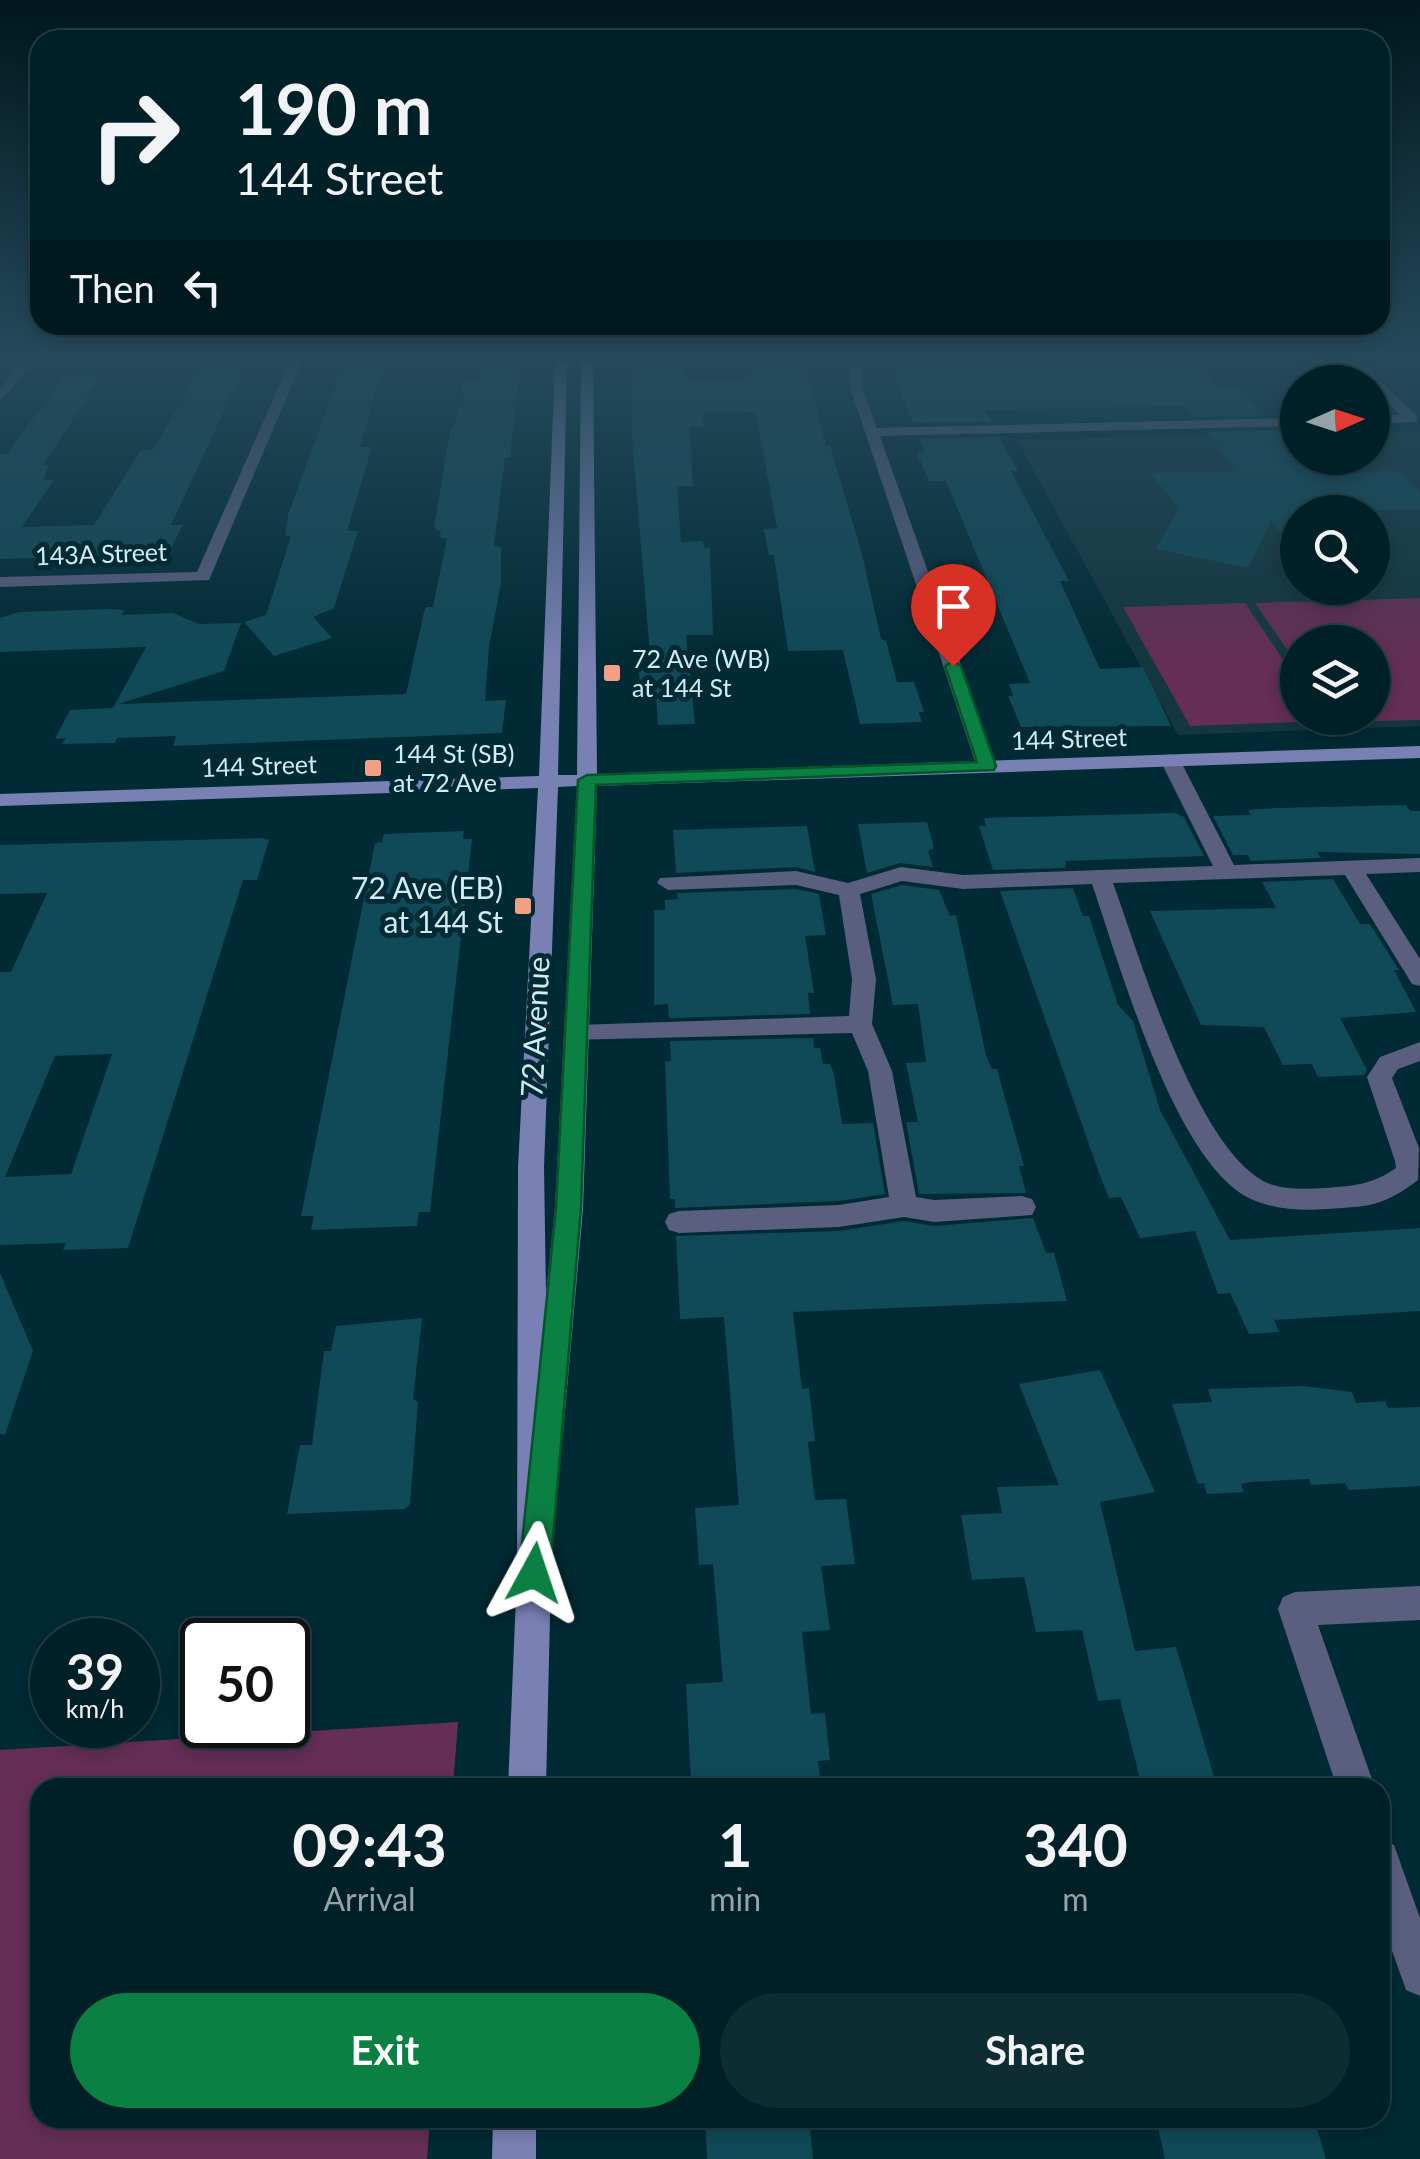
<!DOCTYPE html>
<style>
:root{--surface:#002027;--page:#0e2d33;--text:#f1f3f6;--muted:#95a3a7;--line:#223e44;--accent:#0b8043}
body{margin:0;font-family:Lato,sans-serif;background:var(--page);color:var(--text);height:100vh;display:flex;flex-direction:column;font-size:38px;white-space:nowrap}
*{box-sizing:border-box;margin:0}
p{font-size:32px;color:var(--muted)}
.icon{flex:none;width:55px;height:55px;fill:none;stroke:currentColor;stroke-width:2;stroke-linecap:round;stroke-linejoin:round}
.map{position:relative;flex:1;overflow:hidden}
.panel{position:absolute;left:30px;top:1778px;width:1360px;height:350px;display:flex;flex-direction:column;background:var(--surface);border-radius:30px;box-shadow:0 5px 15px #0003,0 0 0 2px var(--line)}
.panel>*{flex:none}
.hud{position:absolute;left:30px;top:30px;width:1360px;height:305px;border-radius:30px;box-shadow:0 5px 15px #0003,0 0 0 2px var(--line);background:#002027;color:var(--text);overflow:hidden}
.needle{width:65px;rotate:87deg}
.buttons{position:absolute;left:1280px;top:365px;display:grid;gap:20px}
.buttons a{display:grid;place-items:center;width:110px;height:110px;border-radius:50%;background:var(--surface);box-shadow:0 5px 15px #0003,0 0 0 2px var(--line);font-size:50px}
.speed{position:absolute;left:30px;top:1618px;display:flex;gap:20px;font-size:50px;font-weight:700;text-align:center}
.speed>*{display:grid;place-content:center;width:130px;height:130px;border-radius:50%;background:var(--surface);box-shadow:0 5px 15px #0003,0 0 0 2px var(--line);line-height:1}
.speed small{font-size:25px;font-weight:400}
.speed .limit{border:5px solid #111;border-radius:15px;background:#fff;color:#111}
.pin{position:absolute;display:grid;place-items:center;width:85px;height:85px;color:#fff;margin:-102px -42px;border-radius:50% 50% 50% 0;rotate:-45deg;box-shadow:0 0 10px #0007}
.pin .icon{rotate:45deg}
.me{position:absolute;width:110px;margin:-55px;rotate:5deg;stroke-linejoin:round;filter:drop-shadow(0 0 8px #0008)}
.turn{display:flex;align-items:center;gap:35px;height:210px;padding:0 40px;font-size:45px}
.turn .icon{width:130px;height:130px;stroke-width:2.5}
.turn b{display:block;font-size:70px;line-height:85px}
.then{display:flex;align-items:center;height:95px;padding:0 40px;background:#0003;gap:20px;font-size:38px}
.eta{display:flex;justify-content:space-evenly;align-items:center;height:170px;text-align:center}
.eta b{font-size:60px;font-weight:700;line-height:70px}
.action{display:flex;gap:20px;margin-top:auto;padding:20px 40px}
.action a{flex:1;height:115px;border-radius:60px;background:var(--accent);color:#fff;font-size:40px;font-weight:700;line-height:115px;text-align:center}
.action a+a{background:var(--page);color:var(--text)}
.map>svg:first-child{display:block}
.built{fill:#13363f;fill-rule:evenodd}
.green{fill:#642e56}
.building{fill:#104957;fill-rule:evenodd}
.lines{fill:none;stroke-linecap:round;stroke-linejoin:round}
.minor{fill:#5b5f7f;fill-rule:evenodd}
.secondary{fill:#7980b3;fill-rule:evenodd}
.route{fill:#0b8043;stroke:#07532c;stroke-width:2.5}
.poi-dot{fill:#f39f84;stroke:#002a34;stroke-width:4}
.labels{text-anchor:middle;stroke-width:10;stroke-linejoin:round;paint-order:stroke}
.far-street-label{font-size:25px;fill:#d1ecf5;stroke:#002a34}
.far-poi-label{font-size:25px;fill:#d1ecf5;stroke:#002a34;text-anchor:start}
.poi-label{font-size:30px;fill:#d1ecf5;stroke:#002a34;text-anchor:end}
.street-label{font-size:30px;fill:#d1ecf5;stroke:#002a34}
</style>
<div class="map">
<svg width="1420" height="2159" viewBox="0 0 1420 2159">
<rect width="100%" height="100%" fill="#002a34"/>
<!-- built -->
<path class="built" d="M1420 430V726L1178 735 1017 440 1297 433 1298 458H1372L1373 431ZM1298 512H1372V588H1298ZM1298 642H1372V718H1298Z"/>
<!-- green -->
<g class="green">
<path d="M1420 598V720L1338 722 1335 718H1372V642H1298L1297 664 1255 603Z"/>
<path d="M1245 603 1297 680 1298 718 1326 721 1190 726 1123 607Z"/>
<path d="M458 1722 453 1787 40 1788V2118H430L427 2159H0V1750Z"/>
</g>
<!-- building -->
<g class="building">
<path d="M205 361H247L171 525H183L169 552 0 559V454H7L65 375 102 374 43 465H49L43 480H54L22 527 94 525 141 450H153Z"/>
<path d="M631 361H682L685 381 749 380 747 371 772 369 774 361H804L826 446H830L862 554 881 639 886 641 897 682H914L924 712H919L922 722 860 724 843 650 788 651 774 555H769L764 529 777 528 756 412 702 413 704 427H689L693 486H677L681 542 703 541 704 548H710L713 635H686L695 724 658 725 656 694 640 695 638 654H650L632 436Z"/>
<path d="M888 361H1196L1221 390 1241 389 1263 415 1195 417 1187 406H1167L985 410 991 422 913 423Z"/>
<path d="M481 363H521L510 457 505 458 494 545 501 548V583L489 647 485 701 506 700 502 733 173 746 176 736 117 738 115 743 62 744 66 738 55 739 70 710 113 708 146 647 0 652V618L20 612 110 609 124 610 122 615 173 613 198 624 241 623 224 671 118 704 406 694 424 612 426 607H433L447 538H440L441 532 434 528 450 431 456 423 464 380H478Z"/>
<path d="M383 365 360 447H372L347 531H358L334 608 313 617 332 638 274 656 244 622 266 615 291 536H285L288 515 341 370Z"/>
<path d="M1277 430 1315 474 1399 471 1420 493V509L1298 512V554L1271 520 1248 568 1156 549 1179 508 1151 473 1238 471 1207 432Z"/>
<path d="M999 437 1018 471H1011L1069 581H1060L1100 669 1143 667 1171 726 1021 727 1008 696H1013L1009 684 1030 683 946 481H929L917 453 924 452 919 439Z"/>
<path d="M1406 805 1410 811H1420V854L1317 852 1321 858 1251 861 1248 855H1233L1213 816 1251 815 1248 810 1276 808Z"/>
<path d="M1175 813 1184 817 1204 856 1066 861 1065 868 993 870 979 826H986L984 818Z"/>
<path d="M927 822 934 848 928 851 933 867 900 863 867 873 858 824Z"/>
<path d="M807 826 815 872 796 867 676 873 673 830Z"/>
<path d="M464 831 463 839H472L430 1212H419L417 1226 311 1230 314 1216H301L375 843 382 842 384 834Z"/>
<path d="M261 838 269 840 257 880H243L128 1248 63 1250 66 1243 0 1245V972H11L47 893 0 894V845ZM112 1054 71 1174 5 1177 55 1056Z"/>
<path d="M1333 879 1360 924H1370L1399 970H1394L1416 1012 1340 1018 1367 1070 1364 1075 1318 1077 1312 1064 1283 1065 1264 1027 1201 1025 1150 911 1276 908 1262 882Z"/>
<path d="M902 885 939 890 950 916 956 915 986 1055 992 1069H997L1024 1166H1019L1026 1193 919 1194 906 1122H918L906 1063 926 1062 918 1004 893 1005 871 894Z"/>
<path d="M1073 888 1083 916H1089L1118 1005 1133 1021 1160 1110 1230 1240 1420 1228V1311L1274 1320 1279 1332 1249 1334 1230 1293 1218 1294 1195 1231 1140 1238 1121 1197 1109 1198 1099 1173 1000 891Z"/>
<path d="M796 889 819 894 826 935 805 936 814 993H808L810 1014 669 1018 668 1004 654 1005V910H665V900L678 899 677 893Z"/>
<path d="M813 1038 814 1048H820L823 1064H830L834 1074 842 1124 873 1123 885 1194 839 1201 675 1208V1199H670L665 1062 671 1061 670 1041Z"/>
<path d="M1033 1218 1046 1253H1054L1067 1301 793 1312 802 1389 809 1388 815 1441 808 1442 815 1500 846 1499 855 1564 821 1566 830 1630 802 1632 811 1714 825 1713 830 1760 818 1761 821 1788H704V1781L691 1782 686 1684 723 1682 713 1564 699 1565 695 1508 739 1505 724 1317 680 1319 676 1236 839 1231 904 1221 934 1226Z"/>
<path d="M0 1273 33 1351 5 1435 0 1434Z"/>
<path d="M422 1318 413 1399 418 1402 410 1504 404 1509 287 1514 300 1445H312L324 1351H331L336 1326Z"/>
<path d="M1100 1370 1155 1492 1100 1502 1135 1651 1176 1647 1215 1780 1141 1783 1120 1699 1098 1701 1082 1630 1036 1632 1024 1577 972 1580 961 1515 1002 1513 997 1487 1059 1485 1019 1384Z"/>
<path d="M1303 1386 1352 1392 1356 1403 1385 1401 1388 1408 1420 1407V1486L1349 1490 1345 1483 1311 1485 1309 1479 1251 1482 1241 1484 1244 1492 1207 1494 1204 1483 1198 1484 1172 1404 1212 1402 1208 1389Z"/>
<path d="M705 2118H809L813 2159H707Z"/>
<path d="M1156 2118H1314L1326 2159H1165Z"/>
</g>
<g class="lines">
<!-- minor -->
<g class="minor">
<path d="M23 361H35L0 401V389Z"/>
<path d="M290 361H302L209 580 0 587V577L197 572Z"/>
<path d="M849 361H861L863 390 877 428 1298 418V426L880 436 997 767 987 773 977 767 851 390Z"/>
<path d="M1345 361H1358L1417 416V422L1372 424V416L1400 415 1372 388V382H1366Z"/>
<path d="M1170 754 1180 760 1234 865 1420 858V872L1366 874 1420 959V986L1412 984 1345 875 1113 883C1139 954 1198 1156 1270 1184 1286 1190 1307 1189 1324 1188 1352 1186 1372 1185 1396 1168L1395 1161 1367 1077 1380 1057 1420 1042V1061L1398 1069 1392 1078 1419 1148 1418 1180C1382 1207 1370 1206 1327 1209 1302 1211 1275 1210 1251 1199 1175 1164 1119 962 1092 884L963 889 902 881 860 894 876 979 872 1024 892 1071 916 1197 934 1200 1022 1196 1032 1199 1036 1207 1032 1215 934 1222 904 1217 839 1227 679 1233 669 1230 665 1222 669 1214 679 1211 839 1205 889 1197 868 1071 852 1033 568 1040 565 1034 577 1025 849 1016 852 979 839 895 796 885 668 890 657 883 660 878 796 871 848 883 901 867 963 875 1213 866 1160 760Z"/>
<path d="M1420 1586V1620L1318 1625 1375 1788H1337L1278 1609 1283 1597 1295 1592Z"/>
<path d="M1380 1840 1394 1845 1420 1918V1996L1406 1990 1380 1917Z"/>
</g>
<!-- secondary -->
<g class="secondary">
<path d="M555 361H567L558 775H577L581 361H593L597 774 1420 746V758L597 786 583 1209 563 1434 558 1444 549 1448 551 1573 546 1788H508L517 1573 518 1167 538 788 0 806V794L539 776ZM577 786 555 1209 546 1294 544 1167 558 787Z"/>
<path d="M493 2118H536V2159H492Z"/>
</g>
</g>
<!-- sky -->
<linearGradient id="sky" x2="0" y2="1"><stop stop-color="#00171d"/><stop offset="0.54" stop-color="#264a5c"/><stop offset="1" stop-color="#264a5c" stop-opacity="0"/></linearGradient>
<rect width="1420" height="663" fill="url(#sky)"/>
<!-- route -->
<path class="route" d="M953 661 961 666 996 766 994 770 596 785 581 1208 550 1573 545 1584 534 1589 524 1584 519 1573 556 1208 578 780 587 775 977 762 945 666Z"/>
<!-- markers -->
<g class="poi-dot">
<rect x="602" y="663" width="20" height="20" rx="5"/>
<rect x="363" y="758" width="20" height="20" rx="5"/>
<rect x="513" y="896" width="20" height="20" rx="5"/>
</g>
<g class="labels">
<!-- far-street labels -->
<g class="far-street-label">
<text transform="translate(101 554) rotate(-2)" y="9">143A Street</text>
<text transform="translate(1069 739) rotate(-2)" y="9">144 Street</text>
<text transform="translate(259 766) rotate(-2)" y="9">144 Street</text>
</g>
<!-- far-poi labels -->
<g class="far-poi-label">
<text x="632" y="668">72 Ave (WB)<tspan x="632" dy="29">at 144 St</tspan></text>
<text x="393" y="763">144 St (SB)<tspan x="393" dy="29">at 72 Ave</tspan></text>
</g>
<!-- poi labels -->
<g class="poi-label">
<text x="503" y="899">72 Ave (EB)<tspan x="503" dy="34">at 144 St</tspan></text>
</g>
<!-- street labels -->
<g class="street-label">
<text transform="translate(536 1027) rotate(-87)" y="10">72 Avenue</text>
</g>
</g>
</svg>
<div class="buttons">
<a><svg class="needle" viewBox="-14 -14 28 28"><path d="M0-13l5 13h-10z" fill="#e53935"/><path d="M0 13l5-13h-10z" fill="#95a3a7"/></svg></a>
<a><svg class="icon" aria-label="search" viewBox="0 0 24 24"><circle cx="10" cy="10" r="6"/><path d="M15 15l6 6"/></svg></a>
<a><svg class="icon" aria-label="layers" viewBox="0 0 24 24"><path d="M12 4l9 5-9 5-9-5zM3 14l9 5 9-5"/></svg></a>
</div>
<div class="speed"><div>39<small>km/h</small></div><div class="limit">50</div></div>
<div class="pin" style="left:953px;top:666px;background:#d93025"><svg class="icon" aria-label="arrive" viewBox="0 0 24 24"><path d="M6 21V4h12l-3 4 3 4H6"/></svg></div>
<svg class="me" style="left:534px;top:1573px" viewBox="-20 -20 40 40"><path d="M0-17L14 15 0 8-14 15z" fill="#0b8043" stroke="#fff" stroke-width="4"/></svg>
<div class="hud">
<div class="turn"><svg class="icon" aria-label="right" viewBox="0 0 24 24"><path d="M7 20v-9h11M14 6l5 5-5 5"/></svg><div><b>190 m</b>144 Street</div></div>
<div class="then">Then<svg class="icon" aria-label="left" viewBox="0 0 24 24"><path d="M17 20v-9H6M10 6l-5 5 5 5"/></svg></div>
</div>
<section class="panel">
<div class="eta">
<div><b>09:43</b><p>Arrival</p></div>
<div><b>1</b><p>min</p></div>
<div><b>340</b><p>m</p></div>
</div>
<div class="action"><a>Exit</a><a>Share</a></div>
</section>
</div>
